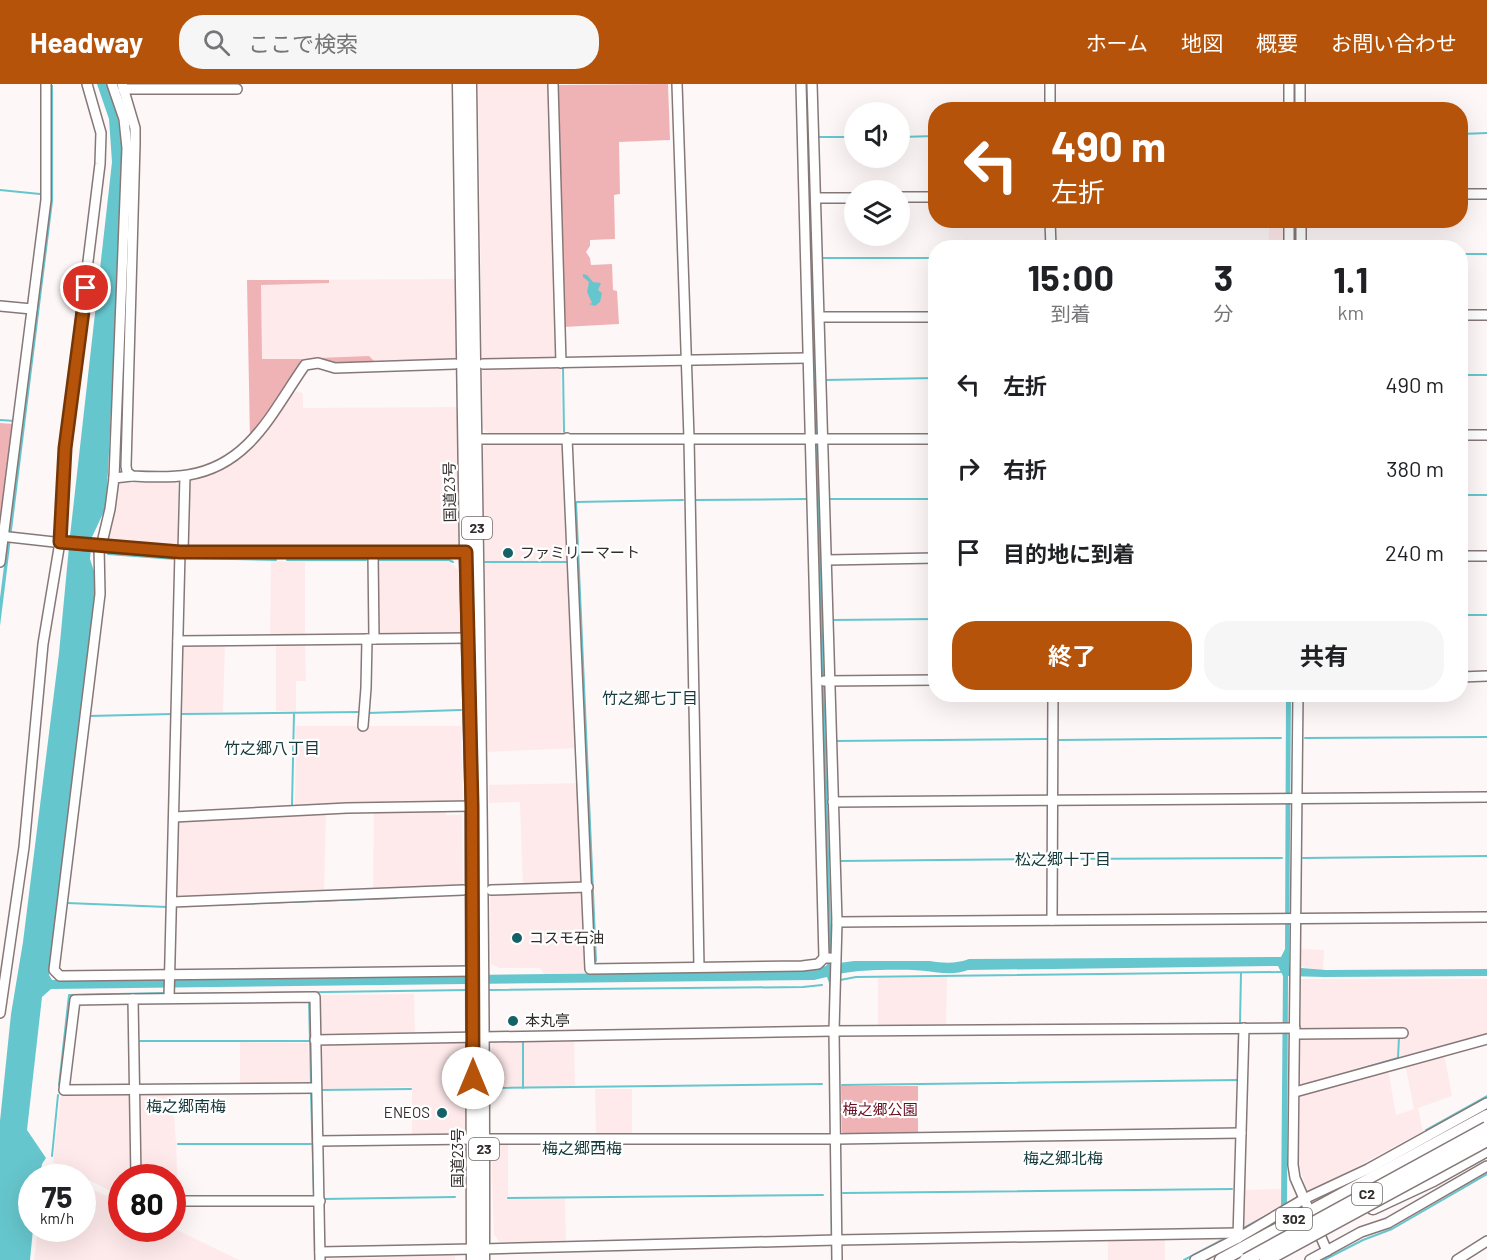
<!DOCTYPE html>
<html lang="ja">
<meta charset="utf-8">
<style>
:root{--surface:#fff;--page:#f6f6f6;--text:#202124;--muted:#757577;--accent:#b45309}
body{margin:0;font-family:Barlow,"Noto Sans JP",sans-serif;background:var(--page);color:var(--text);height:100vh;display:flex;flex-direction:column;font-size:22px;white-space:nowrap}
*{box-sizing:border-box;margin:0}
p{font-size:20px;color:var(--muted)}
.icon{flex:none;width:33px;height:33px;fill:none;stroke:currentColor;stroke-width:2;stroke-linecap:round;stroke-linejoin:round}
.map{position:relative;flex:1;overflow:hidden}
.side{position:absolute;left:928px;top:156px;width:540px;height:462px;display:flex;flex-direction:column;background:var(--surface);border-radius:24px;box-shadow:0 6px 24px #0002}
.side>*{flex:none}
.banner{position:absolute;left:928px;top:18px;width:540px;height:126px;border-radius:24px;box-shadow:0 6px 24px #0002;background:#b45309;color:#fff;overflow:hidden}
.fabs{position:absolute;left:844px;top:18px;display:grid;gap:12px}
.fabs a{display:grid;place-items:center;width:66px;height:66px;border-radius:50%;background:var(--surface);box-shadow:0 6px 24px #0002;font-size:30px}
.speed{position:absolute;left:18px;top:1080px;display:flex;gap:12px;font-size:30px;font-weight:700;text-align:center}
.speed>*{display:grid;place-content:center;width:78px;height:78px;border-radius:50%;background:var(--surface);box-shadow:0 6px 24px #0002;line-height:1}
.speed small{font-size:15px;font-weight:400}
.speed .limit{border:9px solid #d22;background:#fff;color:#111}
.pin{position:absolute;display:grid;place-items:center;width:51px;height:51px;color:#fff;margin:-26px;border:3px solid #fff;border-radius:50%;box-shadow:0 2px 6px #0007}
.me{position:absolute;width:66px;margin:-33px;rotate:0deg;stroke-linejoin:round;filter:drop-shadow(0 0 4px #0008)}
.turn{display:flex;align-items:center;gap:21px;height:126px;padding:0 24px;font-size:27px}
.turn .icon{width:78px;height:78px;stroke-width:2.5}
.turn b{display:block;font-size:42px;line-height:51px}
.eta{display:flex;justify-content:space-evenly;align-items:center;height:102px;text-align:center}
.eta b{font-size:36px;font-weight:700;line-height:42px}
.cta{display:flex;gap:12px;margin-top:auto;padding:12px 24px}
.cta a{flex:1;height:69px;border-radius:24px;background:var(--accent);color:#fff;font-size:24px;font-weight:700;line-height:69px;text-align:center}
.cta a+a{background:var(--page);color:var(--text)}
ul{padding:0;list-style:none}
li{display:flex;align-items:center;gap:18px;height:84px;padding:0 24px}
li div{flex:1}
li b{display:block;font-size:22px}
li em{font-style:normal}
header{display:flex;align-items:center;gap:36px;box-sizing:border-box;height:84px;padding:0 30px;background:var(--accent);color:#fff}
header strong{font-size:28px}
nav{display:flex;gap:33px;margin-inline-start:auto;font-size:21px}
.search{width:420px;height:54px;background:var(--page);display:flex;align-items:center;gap:15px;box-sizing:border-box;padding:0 21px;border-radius:24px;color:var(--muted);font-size:22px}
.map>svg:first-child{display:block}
.built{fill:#ffeaeb}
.green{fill:#efb3b6}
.water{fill:#66c6cd}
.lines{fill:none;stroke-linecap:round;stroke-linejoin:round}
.stream{stroke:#66c6cd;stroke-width:2}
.minor-casing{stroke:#877878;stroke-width:12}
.highway-casing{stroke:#877878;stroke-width:15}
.minor{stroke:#fff;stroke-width:9}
.highway{stroke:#fff;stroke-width:12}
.highway-bridge-casing{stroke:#877878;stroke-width:15;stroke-linecap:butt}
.highway-bridge{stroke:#fff;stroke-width:12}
.route-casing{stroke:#753606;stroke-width:15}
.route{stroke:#b45309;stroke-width:10}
.poi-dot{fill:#126267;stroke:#fff;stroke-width:2}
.labels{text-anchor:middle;stroke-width:4.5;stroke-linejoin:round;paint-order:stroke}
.shield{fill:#fff;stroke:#706b6b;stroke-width:1.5}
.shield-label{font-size:14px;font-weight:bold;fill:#322c2c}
.street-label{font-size:15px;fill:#322c2c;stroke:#fff}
.poi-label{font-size:15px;fill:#322c2c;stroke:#fff;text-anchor:start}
.park-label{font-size:15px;fill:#680e22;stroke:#fff}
.neighbourhood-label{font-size:16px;fill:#16393b;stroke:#fff}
</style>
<header>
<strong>Headway</strong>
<div class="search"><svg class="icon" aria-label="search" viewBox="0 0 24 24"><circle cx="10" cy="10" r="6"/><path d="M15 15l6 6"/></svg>ここで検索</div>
<nav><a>ホーム</a><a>地図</a><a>概要</a><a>お問い合わせ</a></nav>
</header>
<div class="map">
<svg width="1487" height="1176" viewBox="0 0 1487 1176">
<rect width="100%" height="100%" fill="#fef7f7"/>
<!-- built -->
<g class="built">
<path d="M478 0H548L558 277 482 278Z"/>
<path d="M1269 137H1285V163L1269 164Z"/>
<path d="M455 195 456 278 334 280 318 274 305 275 250 354 247 196Z"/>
<path d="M561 282 562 350 488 349 483 344 482 283Z"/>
<path d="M292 307 303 309V324L457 323 460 454 458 460 449 464H192L188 460V399L192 394 204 392 229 381 252 364Z"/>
<path d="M564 359 579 664 488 668 483 363 487 360Z"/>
<path d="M175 398 178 401V462L176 465 110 460 107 454 116 404 119 399Z"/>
<path d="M271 477 305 478V553L270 554Z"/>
<path d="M377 477H449L460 488V551L377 550Z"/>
<path d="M225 559 223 628 179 629 181 560Z"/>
<path d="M276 559H305L306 597H296V628L276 627Z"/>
<path d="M296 642H461L463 719 295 724Z"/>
<path d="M581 699 585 799 523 802 520 718 489 719V701Z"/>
<path d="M374 728H446V731H462L463 804 373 806Z"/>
<path d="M326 729 324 809 174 815 177 739 180 736Z"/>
<path d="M584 806 588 889 544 890 540 884H499L491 880 490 808Z"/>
<path d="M1300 865 1324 866 1323 886 1300 883Z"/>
<path d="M947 893 946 943 878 944V894Z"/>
<path d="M1301 895H1487V952L1301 1003 1299 1001 1300 954 1304 947 1300 945Z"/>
<path d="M414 910 415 951H323L319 948 318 911Z"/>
<path d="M574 955 575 1002 493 1004 492 958 494 956Z"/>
<path d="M240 958 308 959 310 1000 240 1001Z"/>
<path d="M464 958 467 962V1050L412 1052V1003L321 1005V961Z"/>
<path d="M1444 970 1452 1012 1418 1024 1423 1047 1308 1109 1299 1082 1300 1012 1302 1010 1388 985 1396 1031 1414 1025 1405 980Z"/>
<path d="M595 1005H632V1049H596Z"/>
<path d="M61 1009 130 1011 132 1093 122 1094 121 1112 53 1078Z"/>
<path d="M172 1009 176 1058 178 1113H173L172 1094 142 1093 141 1011Z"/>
<path d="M499 1059H508V1114H565L566 1158H500L494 1151 491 1063Z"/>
<path d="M83 1101 121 1119 122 1144H173L239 1176H34L38 1145 82 1144Z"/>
<path d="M1281 1105V1127L1241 1147 1242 1106Z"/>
<rect x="1108" y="1155" width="57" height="21"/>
<path d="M455 1171V1176H325V1175Z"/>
</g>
<!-- green -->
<g class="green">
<path d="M668 0 670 56 619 58 620 110 614 111 615 155 590 156V162L586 168 590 174 591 181 612 180 613 206 617 207 619 240 563 243 555 1Z"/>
<path d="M247 196H329V199L261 201 262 275H304L250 354Z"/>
<path d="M369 272 377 280H334L318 274Z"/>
<path d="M0 339 14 340 0 446Z"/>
<path d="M841 1002H918V1050H844L842 1048Z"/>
</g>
<!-- water -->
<g class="water">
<path d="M97 0H108L116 24 124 68 108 387 106 423 92 453 90 475 98 499 49 891 52 896 801 887 826 882 828 879 805 0H808L832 880 854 877H930C943 879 956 880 969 875L1281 873 1285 865 1286 611 1291 610 1289 883 1326 886 1487 885V892L1324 893 1288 892 1287 1121 1281 1124 1283 892 1278 882 968 886C955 891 940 889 926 887 905 885 851 885 832 892L833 1176H831L829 899 827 893 814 896 51 905 42 913 27 1046 46 1074 42 1080 40 1093 32 1094V1144L33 1145 30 1176H0V1037L11 930 23 858 59 569 70 452 112 78 109 35Z"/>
<path d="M50 1H53V117L0 542V514L39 202Z"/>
<path d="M583 190 587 191 593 198 601 199 598 206 602 209 600 218 595 222 589 220 592 219 587 208 589 198 583 193Z"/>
</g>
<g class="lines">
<!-- stream -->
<g class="stream">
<path d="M1461 50 1487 49"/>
<path d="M818 53H855"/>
<path d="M900 53 936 52"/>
<path d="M0 106 40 110"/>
<path d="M1461 170H1487"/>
<path d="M821 174H936"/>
<path d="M563 283 564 348"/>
<path d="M1461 291H1487"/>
<path d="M825 296 936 294"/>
<path d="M0 336 15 337"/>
<path d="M1461 411H1487"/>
<path d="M829 415H936"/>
<path d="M695 416 806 415"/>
<path d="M108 470 175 475"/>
<path d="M184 474 276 476"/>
<path d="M287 476H366"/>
<path d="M379 476H449L453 478"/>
<path d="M485 478H567"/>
<path d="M1461 531H1487"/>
<path d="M831 536 936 535"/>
<path d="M368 629 461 626"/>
<path d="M180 630 359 628"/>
<path d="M89 632 172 630"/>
<path d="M1305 654 1487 653"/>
<path d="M1058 656 1281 654"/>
<path d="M835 657 1047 655"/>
<path d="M292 722 294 629"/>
<path d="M1303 774 1487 772"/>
<path d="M1057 775 1282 774"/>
<path d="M839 777 1049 775"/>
<path d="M67 819 167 823"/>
<path d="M178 822 396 814"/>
<path d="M596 877 576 418 683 416"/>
<path d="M840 896 856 893 1281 888"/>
<path d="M486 906 803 903 822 901"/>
<path d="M174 910 468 906"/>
<path d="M309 916 311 1000"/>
<path d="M1240 939 1241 889"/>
<path d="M140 957H310"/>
<path d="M1347 989 1398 974 1399 953"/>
<path d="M1238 996 1239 949"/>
<path d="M59 1001 69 911 166 909"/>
<path d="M842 1001 1238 996"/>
<path d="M493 1004 822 1000"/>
<path d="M523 1004V956"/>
<path d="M321 1006 411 1005"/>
<path d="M311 1010 314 1111"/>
<path d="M1426 1046 1487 1012"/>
<path d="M178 1060H312"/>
<path d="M52 1072 58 1011"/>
<path d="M843 1109 1232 1105"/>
<path d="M508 1114 823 1111"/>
<path d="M323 1115 455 1113"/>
<path d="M314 1122 315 1176"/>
<path d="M1242 1145 1270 1130"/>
<path d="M1184 1176 1224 1155"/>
<path d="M1324 1176 1363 1156 1392 1145 1487 1090"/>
</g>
<!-- minor casing -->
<g class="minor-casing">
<g id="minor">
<path d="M112 0 124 35 127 64 114 394"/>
<path d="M122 0 135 44V60L126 382 127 388 132 392C150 393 170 394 188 391 250 381 272 328 305 281L318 279 335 284 455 280"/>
<path d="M553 0 561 279"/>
<path d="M677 0 689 354 699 883"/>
<path d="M801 0 824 874"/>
<path d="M812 0 837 838 834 947 837 1176"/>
<path d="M1300 0V26"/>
<path d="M123 5H237"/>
<path d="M1050 26V0"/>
<path d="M1289 26V0"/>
<path d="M1461 110H1487"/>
<path d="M900 113H936"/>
<path d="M816 114H855"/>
<path d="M1050 136 1051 164"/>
<path d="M1289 136V163"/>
<path d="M1301 136V164"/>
<path d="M0 222 32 225"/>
<path d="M1461 231H1487"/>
<path d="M820 233H936"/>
<path d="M483 280 807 274"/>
<path d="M1461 351H1487"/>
<path d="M567 354 590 885 802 882 818 880 824 874H830"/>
<path d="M470 355H936"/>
<path d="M0 452 99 463 180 468H472"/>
<path d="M99 463 100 510 54 886 60 892 473 887"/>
<path d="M101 463 110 425 114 394 132 392"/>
<path d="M183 468 185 392"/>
<path d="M373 469 374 555"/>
<path d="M1461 472H1487"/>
<path d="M827 476 936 474"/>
<path d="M0 478 46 116V0"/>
<path d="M178 557 469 554"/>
<path d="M1461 593 1487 592"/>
<path d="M824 597 936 596"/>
<path d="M1298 610 1293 1081 1295 1094 1327 1167"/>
<path d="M363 642 366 604 367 555"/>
<path d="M833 718 1487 713"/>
<path d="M174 733 347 724 472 722"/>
<path d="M491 806 588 803"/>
<path d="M172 818 463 806"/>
<path d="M1052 836 1053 610"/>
<path d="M837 838 1487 833"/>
<path d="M169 914 180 468"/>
<path d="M133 915 75 916 64 1006 316 1004"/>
<path d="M0 929 24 763 43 560 60 458 65 364 100 80 101 49 87 0"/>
<path d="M1295 950 1403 949"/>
<path d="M315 956 834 947 1295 944"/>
<path d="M1295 1008 1487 955"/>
<path d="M485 1055H836L1241 1049"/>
<path d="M318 1057 473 1055"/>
<path d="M136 1094 133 915 315 913 320 1176"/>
<path d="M172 1117H320"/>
<path d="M1238 1154 1244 944"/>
<path d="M483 1165 837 1156 1238 1149"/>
<path d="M320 1168 473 1165"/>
<path d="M1195 1176 1238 1154 1304 1115 1368 1085 1487 1019"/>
<path d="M1310 1176 1361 1148 1388 1139 1487 1082"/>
<path d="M1457 1176 1487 1157"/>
</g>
</g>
<!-- highway casing -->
<g class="highway-casing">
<g id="highway">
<path d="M459 0 466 468 472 722 473 1176"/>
<path d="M470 0C475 392 484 784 483 1176"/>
<path d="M1373 1124 1433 1096 1487 1066"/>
<path d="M1221 1176 1487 1032"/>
</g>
</g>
<!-- minor -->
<use href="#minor" class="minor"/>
<!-- highway -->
<use href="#highway" class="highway"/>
<!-- highway-bridge casing -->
<g class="highway-bridge-casing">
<g id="highway-bridge">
<path d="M1246 1176 1487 1044"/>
<path d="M1266 1176 1487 1056"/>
</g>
</g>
<!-- highway-bridge -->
<use href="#highway-bridge" class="highway-bridge"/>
</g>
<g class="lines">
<!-- route casing -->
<g class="route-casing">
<path id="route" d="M86 204 65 364 60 458 180 468H466L472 722 473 994"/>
</g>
<!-- route -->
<use href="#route" class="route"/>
</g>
<!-- markers -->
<g class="poi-dot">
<circle cx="508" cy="469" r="6"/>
<circle cx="517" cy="854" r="6"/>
<circle cx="513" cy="937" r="6"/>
<circle cx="442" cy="1029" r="6"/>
</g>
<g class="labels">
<!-- shield labels -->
<g class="shield">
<rect x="462" y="433" width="30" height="22" rx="4.5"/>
<rect x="469" y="1054" width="30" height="22" rx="4.5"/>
<rect x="1352" y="1099" width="30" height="22" rx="4.5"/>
<rect x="1276" y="1124" width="36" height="22" rx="4.5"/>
</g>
<g class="shield-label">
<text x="477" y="449">23</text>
<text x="484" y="1070">23</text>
<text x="1367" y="1115">C2</text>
<text x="1294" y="1140">302</text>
</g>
<!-- street labels -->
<g class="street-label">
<text transform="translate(450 408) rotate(-91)" y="5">国道23号</text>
<text transform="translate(458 1074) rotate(-90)" y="5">国道23号</text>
</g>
<!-- poi labels -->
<g class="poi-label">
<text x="520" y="474">ファミリーマート</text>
<text x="529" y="859">コスモ石油</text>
<text x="525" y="942">本丸亭</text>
<text x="430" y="1034" text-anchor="end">ENEOS</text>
</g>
<!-- park labels -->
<g class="park-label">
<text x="880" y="1031">梅之郷公園</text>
</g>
<!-- neighbourhood labels -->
<g class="neighbourhood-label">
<text x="650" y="620">竹之郷七丁目</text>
<text x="272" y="670">竹之郷八丁目</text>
<text x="1063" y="781">松之郷十丁目</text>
<text x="186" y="1028">梅之郷南梅</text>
<text x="582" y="1070">梅之郷西梅</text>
<text x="1063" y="1080">梅之郷北梅</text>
</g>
</g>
</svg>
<div class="fabs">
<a><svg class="icon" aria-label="sound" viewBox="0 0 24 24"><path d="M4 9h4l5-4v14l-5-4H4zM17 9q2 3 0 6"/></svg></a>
<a><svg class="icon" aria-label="layers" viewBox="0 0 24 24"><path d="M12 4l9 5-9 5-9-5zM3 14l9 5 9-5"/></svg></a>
</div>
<div class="speed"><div>75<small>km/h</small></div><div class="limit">80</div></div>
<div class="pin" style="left:86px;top:204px;background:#d93025"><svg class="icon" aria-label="arrive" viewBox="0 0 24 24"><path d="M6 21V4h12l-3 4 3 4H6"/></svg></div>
<svg class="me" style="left:473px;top:994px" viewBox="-20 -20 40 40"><circle r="19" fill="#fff"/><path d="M0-13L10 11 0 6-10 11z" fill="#b45309"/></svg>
<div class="banner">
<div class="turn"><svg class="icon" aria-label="left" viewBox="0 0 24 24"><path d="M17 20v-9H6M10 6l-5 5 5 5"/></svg><div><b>490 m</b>左折</div></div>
</div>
<section class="side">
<div class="eta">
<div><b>15:00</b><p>到着</p></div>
<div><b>3</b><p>分</p></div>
<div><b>1.1</b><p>km</p></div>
</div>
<ul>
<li><svg class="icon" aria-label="left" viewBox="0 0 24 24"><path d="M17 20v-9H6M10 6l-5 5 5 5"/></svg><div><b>左折</b></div><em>490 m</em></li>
<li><svg class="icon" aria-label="right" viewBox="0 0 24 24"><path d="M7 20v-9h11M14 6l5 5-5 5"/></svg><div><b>右折</b></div><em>380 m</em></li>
<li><svg class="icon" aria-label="arrive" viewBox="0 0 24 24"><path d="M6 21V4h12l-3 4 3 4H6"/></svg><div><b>目的地に到着</b></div><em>240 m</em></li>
</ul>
<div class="cta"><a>終了</a><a>共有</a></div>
</section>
</div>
